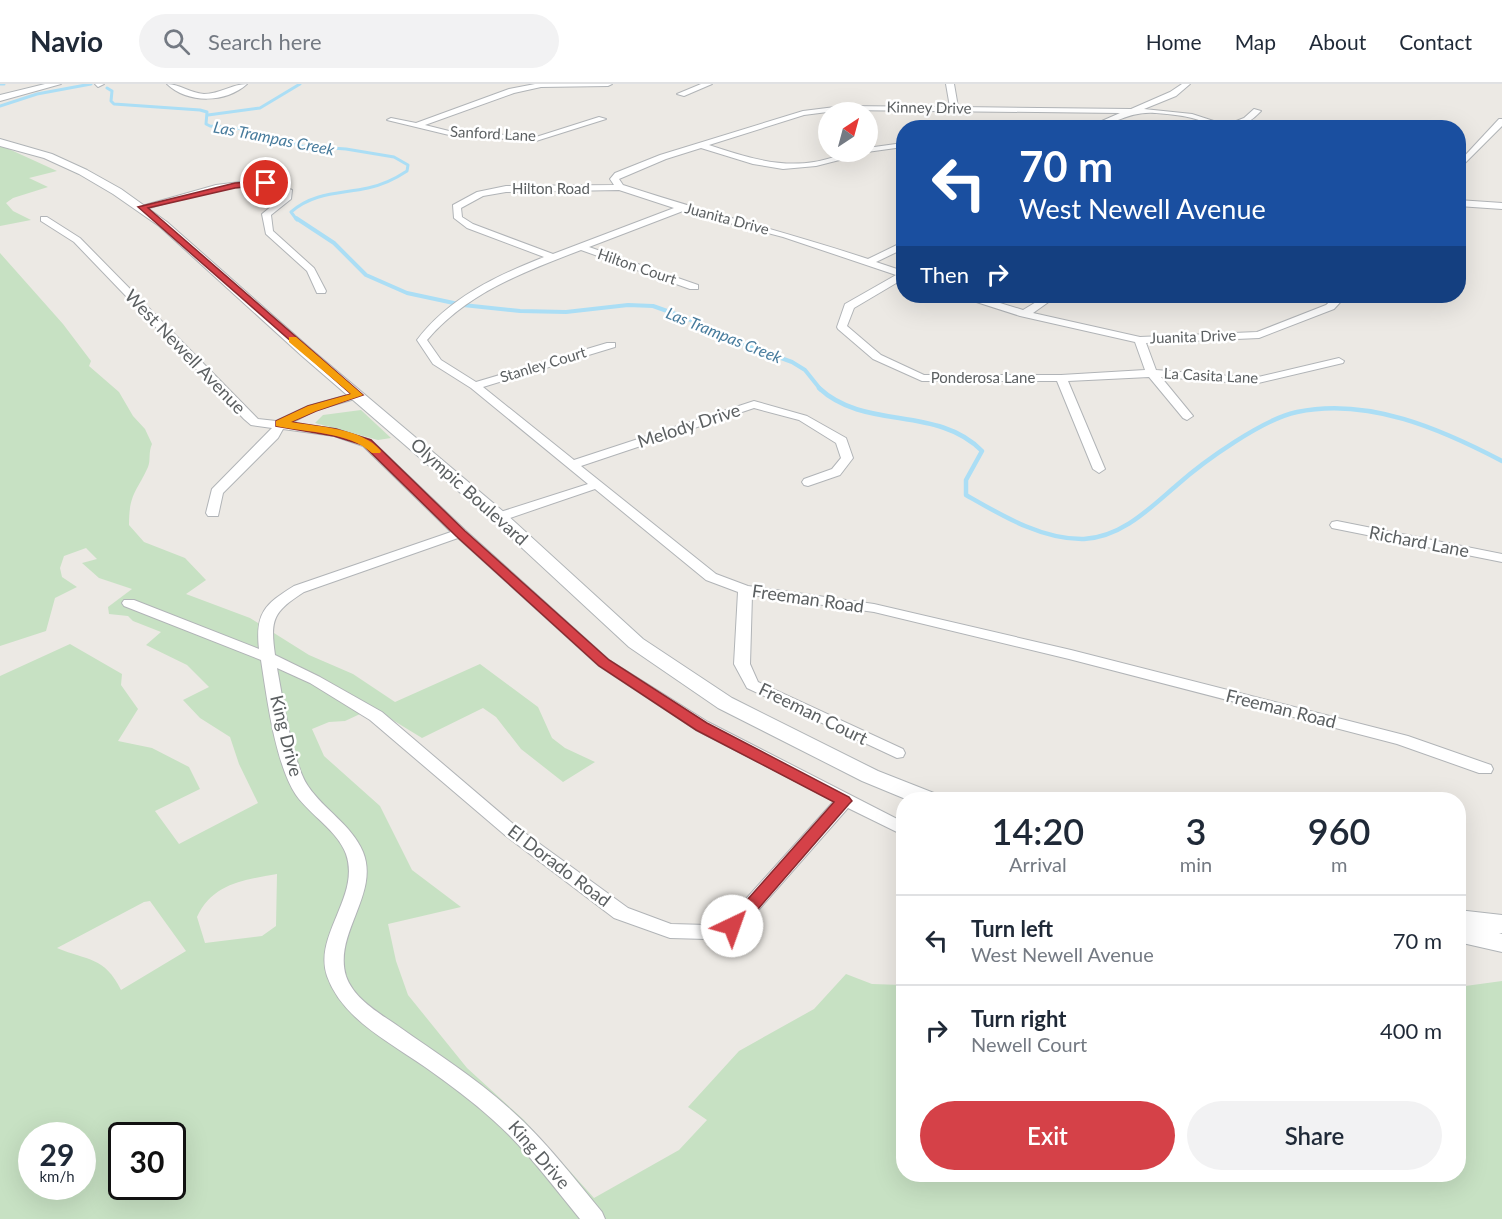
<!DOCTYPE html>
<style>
:root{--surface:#fff;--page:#f2f2f3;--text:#1f2937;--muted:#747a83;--line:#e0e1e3;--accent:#d54148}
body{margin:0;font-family:Lato,sans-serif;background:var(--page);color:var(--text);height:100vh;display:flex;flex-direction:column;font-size:22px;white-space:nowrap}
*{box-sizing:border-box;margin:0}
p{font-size:20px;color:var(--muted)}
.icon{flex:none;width:33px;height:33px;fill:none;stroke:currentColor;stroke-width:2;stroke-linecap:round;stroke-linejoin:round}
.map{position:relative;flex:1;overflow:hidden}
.panel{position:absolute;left:896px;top:708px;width:570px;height:390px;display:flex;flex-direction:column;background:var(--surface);border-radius:24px;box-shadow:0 6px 24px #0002}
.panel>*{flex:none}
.guide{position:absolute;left:896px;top:36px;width:570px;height:183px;border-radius:24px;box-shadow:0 6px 24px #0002;background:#1a4fa0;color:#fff;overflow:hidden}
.needle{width:39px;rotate:36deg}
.buttons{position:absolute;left:818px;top:18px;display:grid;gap:12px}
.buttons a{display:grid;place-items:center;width:60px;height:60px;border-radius:50%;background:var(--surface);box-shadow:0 6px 24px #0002;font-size:30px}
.speed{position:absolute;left:18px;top:1038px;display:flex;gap:12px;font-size:30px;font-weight:700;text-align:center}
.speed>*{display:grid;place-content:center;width:78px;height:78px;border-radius:50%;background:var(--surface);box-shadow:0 6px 24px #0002;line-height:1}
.speed small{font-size:15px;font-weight:400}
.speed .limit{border:3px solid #111;border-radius:9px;background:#fff;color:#111}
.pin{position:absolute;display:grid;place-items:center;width:51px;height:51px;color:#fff;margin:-26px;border:3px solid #fff;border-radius:50%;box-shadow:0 2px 6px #0007}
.me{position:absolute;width:66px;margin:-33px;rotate:42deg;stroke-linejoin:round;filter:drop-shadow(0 0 4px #0008)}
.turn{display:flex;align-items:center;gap:21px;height:126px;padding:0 24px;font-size:27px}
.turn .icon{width:78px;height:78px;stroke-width:2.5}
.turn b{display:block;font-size:42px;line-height:51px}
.then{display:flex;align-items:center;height:57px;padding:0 24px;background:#0003;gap:12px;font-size:22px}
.eta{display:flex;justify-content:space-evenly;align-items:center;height:102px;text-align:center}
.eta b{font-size:36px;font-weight:600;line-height:42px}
.primary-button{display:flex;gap:12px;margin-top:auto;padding:12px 24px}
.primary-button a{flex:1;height:69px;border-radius:36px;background:var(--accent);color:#fff;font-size:24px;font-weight:600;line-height:69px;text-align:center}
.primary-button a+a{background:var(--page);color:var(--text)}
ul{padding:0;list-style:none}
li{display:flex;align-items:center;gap:18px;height:90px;padding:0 24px;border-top:2px solid var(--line)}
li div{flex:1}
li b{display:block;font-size:22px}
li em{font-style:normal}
header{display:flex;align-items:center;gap:36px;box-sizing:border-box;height:84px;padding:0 30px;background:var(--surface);border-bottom:2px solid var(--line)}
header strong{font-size:28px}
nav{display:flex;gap:33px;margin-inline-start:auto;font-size:21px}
.search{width:420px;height:54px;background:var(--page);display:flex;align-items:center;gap:15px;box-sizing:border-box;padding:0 21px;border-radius:33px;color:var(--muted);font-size:22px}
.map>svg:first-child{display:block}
.green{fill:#c7e1c3;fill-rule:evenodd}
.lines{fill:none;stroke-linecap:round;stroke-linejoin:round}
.stream-far2{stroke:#abdef5;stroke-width:3}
.stream-far1{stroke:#abdef5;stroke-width:4}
.stream{stroke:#abdef5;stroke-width:4.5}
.minor-casing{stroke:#b1b4b7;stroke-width:2}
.secondary-casing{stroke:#b0b4b7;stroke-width:2}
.minor{fill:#fff;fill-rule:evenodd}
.secondary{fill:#fff;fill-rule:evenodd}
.route{fill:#d54148;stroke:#8a2a2f;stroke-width:1.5}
.slow{fill:#f59e0b}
.labels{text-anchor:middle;stroke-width:5;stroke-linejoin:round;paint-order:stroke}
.far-street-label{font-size:15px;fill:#5c6062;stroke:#fff}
.far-water-label{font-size:16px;font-style:italic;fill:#477b9c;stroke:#fff}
.street-label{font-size:18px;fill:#5c6062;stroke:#fff}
</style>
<header>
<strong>Navio</strong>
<div class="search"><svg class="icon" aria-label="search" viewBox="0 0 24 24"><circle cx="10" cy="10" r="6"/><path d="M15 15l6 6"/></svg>Search here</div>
<nav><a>Home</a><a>Map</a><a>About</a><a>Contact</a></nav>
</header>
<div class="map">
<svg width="1502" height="1135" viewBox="0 0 1502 1135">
<rect width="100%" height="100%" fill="#ece9e4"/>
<!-- green -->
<g class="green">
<path d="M0 61 57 87 29 94 48 103 13 114 6 119 13 127 31 136 0 142Z"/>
<path d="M0 169 63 240 91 277 89 282 119 308 133 332 145 345 152 360C148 369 151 376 148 383 136 409 129 410 129 441L144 458 185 474 206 496 186 510 250 534 309 571 353 590 395 618 480 580 538 623 552 654 565 664 595 678 563 698 521 665 496 633 483 624 422 654 373 624 345 637 329 638 312 645 324 672 380 722 412 786 461 823 388 840 396 877 408 911 467 984 524 1036 594 1114 679 1066 707 1036 688 1023 739 967 814 925 846 890 872 900 903 901V1090H1458V903L1502 897V1135H0V592L70 560 122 590 121 601 138 625 118 657 152 664 189 683 200 705 155 727 179 760 258 719 239 680 230 653 200 634 183 616 209 603 187 581 146 561 161 548 133 537 128 532 109 530 108 523 132 505 99 494 82 479 97 475 86 464 64 472 60 484 62 493 77 503 55 514 46 547 0 562ZM277 790 276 842 262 852 205 859 197 833C213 799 244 796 277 790ZM150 817 186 867 121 906C104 872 88 877 57 864L144 818ZM32 1052H82V1102H32ZM122 1052H172V1102H122Z"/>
<path d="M361 326 391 354 378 356 315 339 323 331Z"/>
</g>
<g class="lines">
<!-- stream-far2 -->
<g class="stream-far2">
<path d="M0 0H4"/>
<path d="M107 4 112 7 111 17 114 20 200 26 207 28 206 40 210 42 244 45 302 62 346 65 394 73 408 81 407 87C395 95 382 101 368 104 340 110 314 108 291 128L297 136"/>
<path d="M0 22 37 10 91 0"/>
<path d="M208 31 260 24 300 0"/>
</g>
<!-- stream-far1 -->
<path class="stream-far1" d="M296 134 334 159 366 191 407 209 463 221 520 227 566 228 628 221 653 222 684 233 739 259 792 278 805 286 821 306"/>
<!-- stream -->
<path class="stream" d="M819 304C865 347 937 321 982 367L966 396V411C1001 431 1042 456 1084 455 1122 453 1150 424 1177 401 1204 377 1263 335 1297 328 1368 313 1441 345 1502 377"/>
<!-- minor casing -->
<g class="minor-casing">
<g id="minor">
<path d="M95 0H104L98 3Z"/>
<path d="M167 0C180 0 190 9 204 10 220 10 232 0 247 0 226 19 188 20 167 0Z"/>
<path d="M535 0H612L608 2 541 3 514 9 425 41 449 47 536 53 599 33 606 35 536 57 449 51 387 36 391 34 416 39 509 5Z"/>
<path d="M701 0H712L684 12 677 10Z"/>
<path d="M946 0H954L958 23 1131 25 1170 8 1182 0H1190L1176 12 1144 25 1192 30 1226 41 1244 34 1254 25 1261 27C1238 52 1220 42 1192 34 1180 31 1167 30 1155 29 1125 27 1112 44 1086 44L1120 29 843 26 804 31 709 61C743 72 777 84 814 78 831 75 846 68 864 68L863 70 816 82 783 85 753 80 701 64 666 75 619 95 623 101C704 128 787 148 868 175L903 158V165L876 178 903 187V195L854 224 847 242 881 271 924 291H1061L1145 286 1135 258 1020 232 964 214 963 212H977L1023 226 1046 212H1057L1033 229 1140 253 1257 248 1326 221 1336 212H1346L1334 225 1259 254 1146 259 1156 286 1254 294 1339 274 1344 277 1343 279 1254 300 1161 293 1193 332 1187 336 1183 334 1149 293 1068 297 1105 385 1099 389 1093 385 1057 297H922L873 275 838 245 837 243 845 220 896 191 783 153 683 127 589 163 698 201V205H690L581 166C524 188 468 208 427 256L441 276 476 298 607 259H615V263L483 303 574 376 754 317 807 332 846 354 853 374 840 391 808 402 804 401 802 398 804 395 832 385 841 374 836 359 799 336 754 324 581 382 716 490 748 502 874 520 1071 566 1408 652 1491 681 1493 685 1491 689H1479L1397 660 1069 575 874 528 752 511 750 580 758 598 903 665 905 669 903 673 897 674 747 604 734 580 738 508 706 496 595 405 504 436H494L492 433 494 430 588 400 471 304 433 280 417 256C449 214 496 192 544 173L467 144 454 134 453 121 477 108 506 102 614 101 610 95 615 89 660 71 803 27 843 22 950 23ZM619 106 674 124 553 170 473 140 462 133 461 124 483 112 506 108Z"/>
<path d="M1499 35H1502V42L1458 86V79Z"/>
<path d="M903 59V63L867 68H864H867V64Z"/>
<path d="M256 96 276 99 292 106 291 115 271 131 273 147 314 184 326 207 325 209H317L307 187 266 150 262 130 284 112V107C239 90 186 115 142 126L138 123 216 101Z"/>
<path d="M1458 116 1502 119V125L1458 122Z"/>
<path d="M41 133H47L80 154 258 335 276 337 308 322 358 308 362 309V313L316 326 291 339 336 345 371 356 465 446 609 576 708 638 903 738V751L848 724 740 847 707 855 670 854 614 834 506 752 370 636 310 599 277 584C282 611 293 681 308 702 324 726 352 741 363 768 380 810 333 850 346 892 354 915 379 929 398 942 436 969 476 994 511 1026 545 1056 573 1093 602 1128L605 1135H580C552 1101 526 1065 493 1036 472 1017 449 1000 425 983 391 959 342 935 327 892 313 851 361 812 346 770 337 746 310 731 296 711 275 679 267 614 261 576L124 522 122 519 124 516H134L259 565C255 529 265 520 294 502L451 448 363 362 334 352 283 345 278 354 223 409 218 432H208L206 429 212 405 272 344 251 341 244 335 74 158 41 137ZM458 454 599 582 696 646 834 717 727 836 707 841 671 840 628 824 518 744 382 628 320 593 275 571C270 535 273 528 304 508Z"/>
<path d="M1337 437 1502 470V478L1332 444 1330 441 1332 438Z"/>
</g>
</g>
<!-- secondary casing -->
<g class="secondary-casing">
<g id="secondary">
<path d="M45 0H61L0 17V11Z"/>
<path d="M0 55 52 70 87 86 121 105 167 138 312 266 505 429 643 555 732 614 878 687 939 711 942 716H908L862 697 718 624 629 563 493 437 302 272 159 142 113 110 79 90 44 74 0 62Z"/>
<path d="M1458 826 1502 831V849H1499L1502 850V868L1458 858Z"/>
</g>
</g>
<!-- minor -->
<use href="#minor" class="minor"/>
<!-- secondary -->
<use href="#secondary" class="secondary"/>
</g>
<!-- route -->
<path class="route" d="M268 97 270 99 266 101 235 104 148 124 363 311 316 327 291 338 336 345 371 356 465 447 609 576 707 639 849 713 852 717 849 720 739 847 732 848 726 847 724 842 834 718 696 646 599 582 456 452 363 361 334 352 276 342V337L308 322 351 310 138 123 235 99Z"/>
<!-- slow -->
<path class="slow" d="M289 253H296L363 311 316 327 291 338C320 343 362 344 381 367L380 369H372C348 347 307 349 276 342V337L308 322 351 310 289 258Z"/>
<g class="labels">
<!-- far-street labels -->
<g class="far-street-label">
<text transform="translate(929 24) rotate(1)" y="5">Kinney Drive</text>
<text transform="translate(493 50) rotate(3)" y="5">Sanford Lane</text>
<text x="551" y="110">Hilton Road</text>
<text transform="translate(727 135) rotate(15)" y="5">Juanita Drive</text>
<text transform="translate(637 183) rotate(19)" y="5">Hilton Court</text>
<text transform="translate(1193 253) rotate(-2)" y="5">Juanita Drive</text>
<text transform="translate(543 281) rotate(-17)" y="5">Stanley Court</text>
<text transform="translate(1211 292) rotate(3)" y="5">La Casita Lane</text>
<text x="983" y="299">Ponderosa Lane</text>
</g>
<!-- far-water labels -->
<g class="far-water-label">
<text transform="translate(274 54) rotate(11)" y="6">Las Trampas Creek</text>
<text transform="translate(724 251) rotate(22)" y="6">Las Trampas Creek</text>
</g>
<!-- street labels -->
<g class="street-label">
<text transform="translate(185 268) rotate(46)" y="6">West Newell Avenue</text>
<text transform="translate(689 342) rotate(-18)" y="6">Melody Drive</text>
<text transform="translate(469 408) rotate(42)" y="6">Olympic Boulevard</text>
<text transform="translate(1419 458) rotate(11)" y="6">Richard Lane</text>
<text transform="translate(808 515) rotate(8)" y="6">Freeman Road</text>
<text transform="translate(1281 625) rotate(14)" y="6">Freeman Road</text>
<text transform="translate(813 630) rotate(26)" y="6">Freeman Court</text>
<text transform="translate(286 652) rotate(76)" y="6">King Drive</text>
<text transform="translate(559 782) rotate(37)" y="6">El Dorado Road</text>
<text transform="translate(539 1071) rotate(49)" y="6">King Drive</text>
</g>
</g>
</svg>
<div class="buttons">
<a><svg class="needle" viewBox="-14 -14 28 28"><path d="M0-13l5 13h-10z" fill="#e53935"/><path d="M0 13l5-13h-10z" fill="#747a83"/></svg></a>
</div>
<div class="speed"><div>29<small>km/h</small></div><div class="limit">30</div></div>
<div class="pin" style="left:266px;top:99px;background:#d93025"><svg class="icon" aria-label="arrive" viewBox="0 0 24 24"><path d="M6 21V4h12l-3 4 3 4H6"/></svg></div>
<svg class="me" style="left:732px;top:842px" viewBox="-20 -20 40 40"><circle r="19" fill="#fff"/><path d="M0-13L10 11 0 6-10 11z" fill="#d54148"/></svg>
<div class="guide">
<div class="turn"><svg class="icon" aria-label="left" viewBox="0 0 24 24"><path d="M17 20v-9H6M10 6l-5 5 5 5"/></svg><div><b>70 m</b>West Newell Avenue</div></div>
<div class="then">Then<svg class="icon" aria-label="right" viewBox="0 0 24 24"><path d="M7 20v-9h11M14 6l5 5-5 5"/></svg></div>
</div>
<section class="panel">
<div class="eta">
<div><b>14:20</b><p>Arrival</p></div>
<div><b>3</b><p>min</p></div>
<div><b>960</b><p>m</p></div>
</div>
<ul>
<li><svg class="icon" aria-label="left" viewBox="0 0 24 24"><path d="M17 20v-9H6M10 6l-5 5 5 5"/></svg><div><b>Turn left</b><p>West Newell Avenue</p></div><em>70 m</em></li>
<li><svg class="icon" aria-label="right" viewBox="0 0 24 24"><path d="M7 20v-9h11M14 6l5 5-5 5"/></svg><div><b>Turn right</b><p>Newell Court</p></div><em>400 m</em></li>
</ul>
<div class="primary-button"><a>Exit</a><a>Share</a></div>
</section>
</div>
